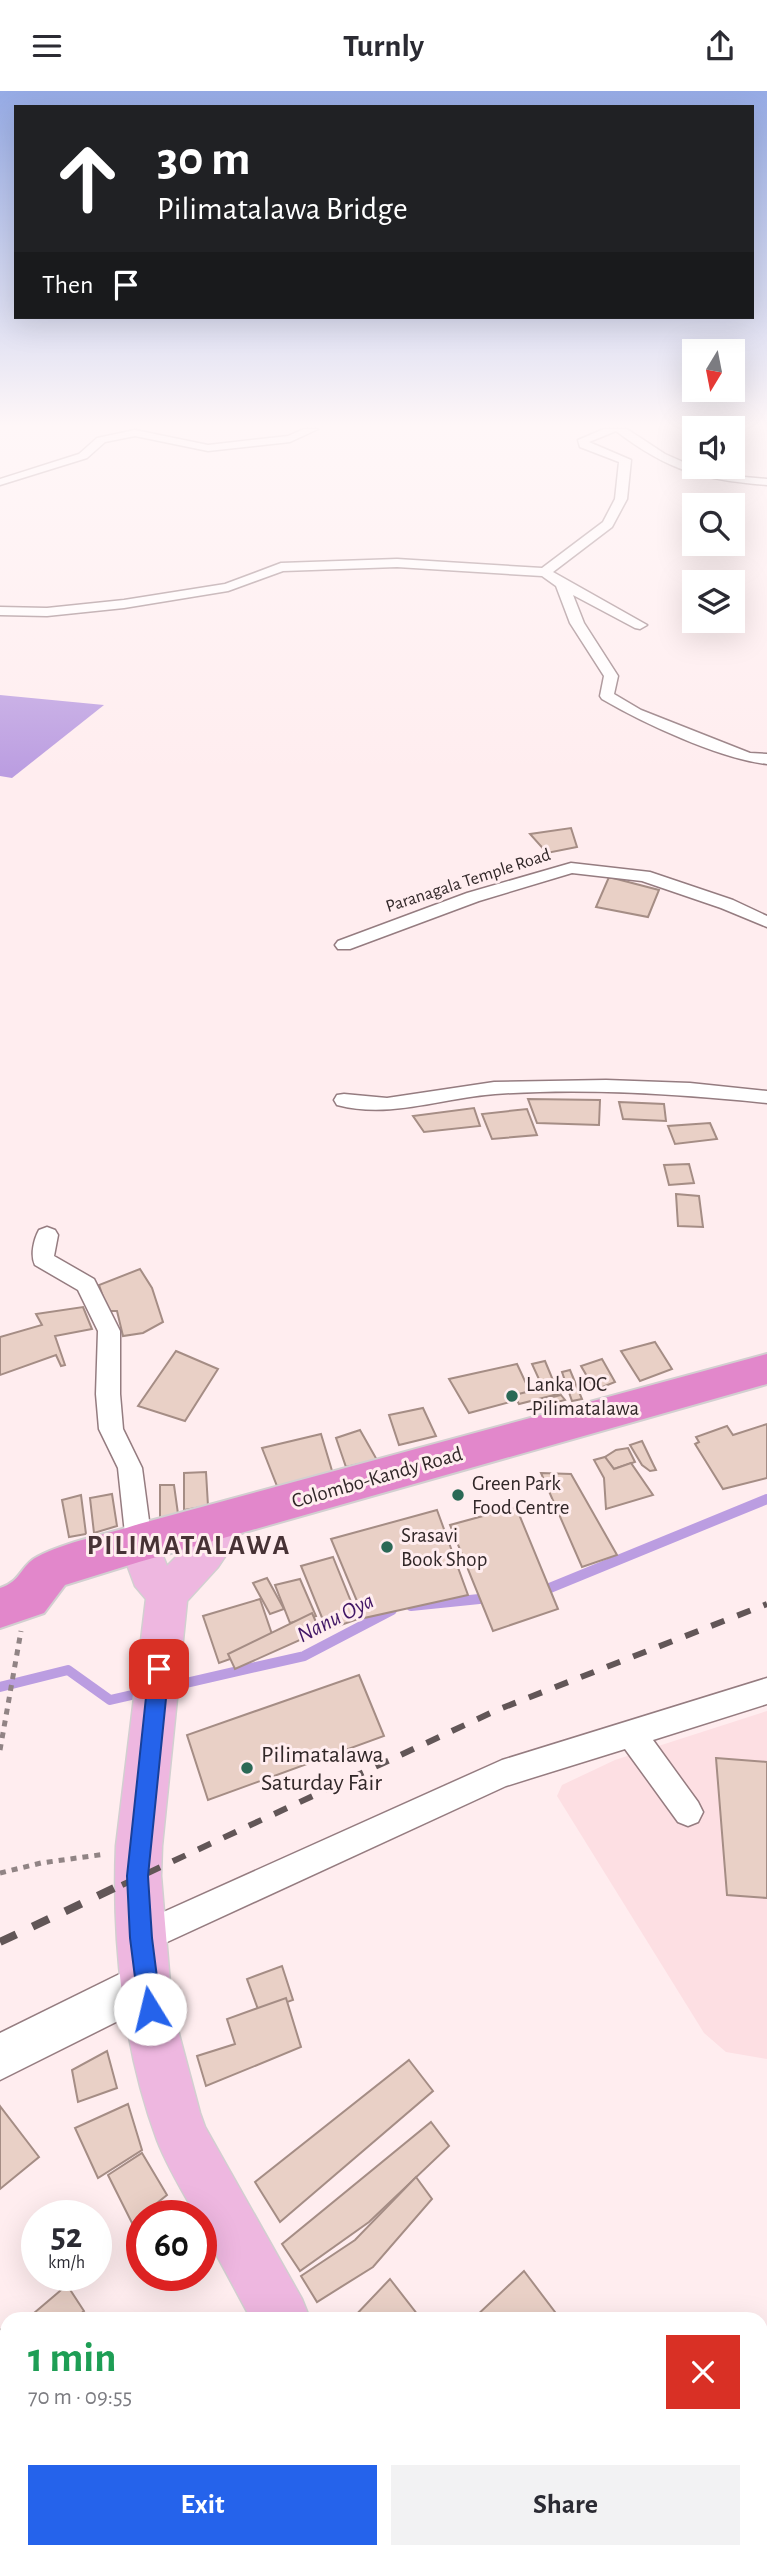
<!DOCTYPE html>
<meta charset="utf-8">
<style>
:root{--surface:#fff;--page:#f2f2f3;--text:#2b2b33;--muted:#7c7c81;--accent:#2563eb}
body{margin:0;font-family:"Alegreya Sans",sans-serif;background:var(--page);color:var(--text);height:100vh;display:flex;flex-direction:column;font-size:26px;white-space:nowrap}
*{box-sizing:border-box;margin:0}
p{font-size:23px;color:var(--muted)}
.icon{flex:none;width:38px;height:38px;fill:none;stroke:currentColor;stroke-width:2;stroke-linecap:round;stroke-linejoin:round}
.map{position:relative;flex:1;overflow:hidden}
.drawer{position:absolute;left:0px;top:2221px;width:768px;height:247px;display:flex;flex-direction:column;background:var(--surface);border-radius:21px 21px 0 0;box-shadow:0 7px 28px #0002}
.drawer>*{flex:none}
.banner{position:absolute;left:14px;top:14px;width:740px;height:214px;border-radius:0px;box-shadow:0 7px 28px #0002;background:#202124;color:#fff;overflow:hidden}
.needle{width:46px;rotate:190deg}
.buttons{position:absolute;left:682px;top:248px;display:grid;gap:14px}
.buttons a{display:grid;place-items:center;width:63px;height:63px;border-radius:0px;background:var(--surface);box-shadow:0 7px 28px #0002;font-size:35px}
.speed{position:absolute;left:21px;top:2109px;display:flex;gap:14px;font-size:35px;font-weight:700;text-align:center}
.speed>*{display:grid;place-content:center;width:91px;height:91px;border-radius:50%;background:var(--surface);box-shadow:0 7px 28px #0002;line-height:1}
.speed small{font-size:18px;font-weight:400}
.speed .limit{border:10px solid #d22;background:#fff;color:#111}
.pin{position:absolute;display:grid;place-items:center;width:60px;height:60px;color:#fff;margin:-30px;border-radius:14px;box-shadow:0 4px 10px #0006}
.me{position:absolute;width:77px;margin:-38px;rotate:351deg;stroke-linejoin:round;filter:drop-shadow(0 0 5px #0008)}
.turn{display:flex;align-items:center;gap:24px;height:147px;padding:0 28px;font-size:32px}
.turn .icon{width:91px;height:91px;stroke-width:2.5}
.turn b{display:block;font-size:49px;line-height:60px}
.then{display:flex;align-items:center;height:66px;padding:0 28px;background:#0003;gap:14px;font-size:26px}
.round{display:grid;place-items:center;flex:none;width:74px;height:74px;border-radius:0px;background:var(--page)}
.head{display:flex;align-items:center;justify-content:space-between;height:119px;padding:0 28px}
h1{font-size:42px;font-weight:600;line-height:52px;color:#1e9e55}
.primary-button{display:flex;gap:14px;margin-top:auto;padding:14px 28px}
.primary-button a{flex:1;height:80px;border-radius:0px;background:var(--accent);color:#fff;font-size:28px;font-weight:600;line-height:80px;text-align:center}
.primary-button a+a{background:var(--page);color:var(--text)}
header{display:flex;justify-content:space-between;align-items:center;height:91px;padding:0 28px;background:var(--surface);font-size:32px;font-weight:600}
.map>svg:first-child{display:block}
.built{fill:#fddfe3}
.water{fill:#bb9de1}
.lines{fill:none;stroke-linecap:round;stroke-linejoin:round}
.stream{stroke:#bb9de1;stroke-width:10}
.building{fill:#e9d0c6;stroke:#a58d85;stroke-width:2}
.street-casing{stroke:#957c80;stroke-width:3}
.secondary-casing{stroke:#957c80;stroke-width:3}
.primary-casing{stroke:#d2cfd0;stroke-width:3}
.highway-casing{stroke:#d2cfd0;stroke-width:4}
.path{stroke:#918485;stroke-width:5;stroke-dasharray:6 6;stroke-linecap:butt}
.street{fill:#fff;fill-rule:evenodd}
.secondary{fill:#fff;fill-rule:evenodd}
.primary{fill:#eeb7e0;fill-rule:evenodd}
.highway{fill:#e287cb;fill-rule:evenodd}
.rail-far1{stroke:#625657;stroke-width:6;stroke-dasharray:14 14;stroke-linecap:butt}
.rail{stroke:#625657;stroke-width:8;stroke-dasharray:18 18;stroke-linecap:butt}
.route{fill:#2563eb;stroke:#184099;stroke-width:2}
.poi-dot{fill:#2b6956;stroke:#ffedef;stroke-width:2.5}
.labels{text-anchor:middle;stroke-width:6;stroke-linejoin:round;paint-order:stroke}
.far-street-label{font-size:18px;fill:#312728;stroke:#ffedef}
.poi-label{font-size:21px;fill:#312728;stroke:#ffedef;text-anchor:start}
.street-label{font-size:21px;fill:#312728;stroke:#ffedef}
.water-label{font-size:23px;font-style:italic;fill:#421766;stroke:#ffedef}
.near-poi-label{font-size:24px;fill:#312728;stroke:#ffedef;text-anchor:start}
.district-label{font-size:28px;font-weight:bold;letter-spacing:2px;fill:#473235;stroke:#ffedef}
</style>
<header><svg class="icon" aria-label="menu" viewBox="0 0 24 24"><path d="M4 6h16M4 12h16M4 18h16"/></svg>Turnly<svg class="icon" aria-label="share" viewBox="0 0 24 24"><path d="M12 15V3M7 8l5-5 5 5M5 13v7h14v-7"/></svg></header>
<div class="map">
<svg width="767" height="2466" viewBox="0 0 767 2466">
<rect width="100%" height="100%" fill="#ffedef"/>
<!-- built -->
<path class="built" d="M767 1620V1968L726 1961 704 1942 557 1705 562 1694 615 1669Z"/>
<!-- water -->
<path class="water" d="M0 604 104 614 12 687 0 685Z"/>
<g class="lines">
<!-- stream -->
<g class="stream">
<path d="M540 1501 767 1408"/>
<path d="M411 1515 489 1507"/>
<path d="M0 1596 68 1579 110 1609 145 1601"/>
<path d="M168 1596 304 1565 392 1519"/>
</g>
</g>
<!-- building -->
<g class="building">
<path d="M571 737 577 756 547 762 530 743Z"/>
<path d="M609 786 659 799 648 826 596 816Z"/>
<path d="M528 1008 600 1009 599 1034 537 1032Z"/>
<path d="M619 1011 664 1013 666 1030 623 1028Z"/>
<path d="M474 1017 480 1035 424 1041 413 1025Z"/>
<path d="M527 1018 537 1044 492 1048 482 1023Z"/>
<path d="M710 1032 717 1048 675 1053 668 1035Z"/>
<path d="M689 1073 694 1092 669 1094 664 1074Z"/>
<path d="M676 1103 699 1105 703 1136 678 1135Z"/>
<path d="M140 1178 152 1197 163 1231 143 1242 123 1245 117 1220H108L99 1194Z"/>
<path d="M83 1216 92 1238 55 1245 65 1274 61 1275 56 1264 0 1284V1246L42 1234 36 1223Z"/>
<path d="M655 1251 672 1278 640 1290 621 1260Z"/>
<path d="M176 1260 218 1278 185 1330 138 1315Z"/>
<path d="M602 1268 615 1291 595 1299 581 1275Z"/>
<path d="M545 1270 555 1294 543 1297 532 1273Z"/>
<path d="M517 1273 532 1305 469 1322 449 1288Z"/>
<path d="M570 1279 582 1308 572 1310 562 1281Z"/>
<path d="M557 1294 562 1302 519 1313 514 1304Z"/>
<path d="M561 1304 565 1309 538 1316 535 1310Z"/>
<path d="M423 1317 436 1345 399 1354 389 1324Z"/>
<path d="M767 1333V1387L723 1398 695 1353 699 1351 696 1346 727 1335 733 1344Z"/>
<path d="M360 1339 377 1369 346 1376 336 1347Z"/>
<path d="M321 1343 333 1383 277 1395 262 1357Z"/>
<path d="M642 1350 653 1373 656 1379 650 1380 642 1374 630 1354Z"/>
<path d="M628 1357 635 1371 614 1378 605 1366 616 1359Z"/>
<path d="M605 1366 614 1378 631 1372 653 1404 606 1418 604 1387 594 1369Z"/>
<path d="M206 1381 208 1415 184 1419V1382Z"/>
<path d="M541 1382 571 1383 617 1464 582 1476Z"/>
<path d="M160 1394H174L179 1430 160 1433Z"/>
<path d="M112 1403 117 1435 94 1442 90 1407Z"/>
<path d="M81 1404 86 1443 69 1446 62 1409Z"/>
<path d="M516 1416 558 1518 493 1540 450 1434Z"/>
<path d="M437 1419 468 1504 364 1527 331 1448Z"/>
<path d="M333 1466 358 1528 327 1539 301 1475Z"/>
<path d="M267 1487 284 1518 270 1523 253 1492Z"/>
<path d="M300 1488 316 1525 290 1532 275 1494Z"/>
<path d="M260 1508 275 1552 219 1572 203 1525Z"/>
<path d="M312 1522 320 1540 235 1578 228 1563Z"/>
<path d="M359 1584 384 1645 208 1709 187 1644Z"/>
<path d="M716 1667 767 1671V1807L727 1804Z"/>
<path d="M282 1875 293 1909 259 1921 247 1888Z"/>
<path d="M286 1907 301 1956 206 1995 197 1965 235 1953 227 1928Z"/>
<path d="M107 1960 117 1997 78 2011 72 1979Z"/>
<path d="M409 1969 433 2000 280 2131 255 2091Z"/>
<path d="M128 2013 142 2059 98 2087 75 2037Z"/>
<path d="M0 2015 39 2066 0 2098Z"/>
<path d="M431 2031 449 2055 369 2131 300 2180 282 2153Z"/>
<path d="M142 2062 167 2104 132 2132 108 2084Z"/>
<path d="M416 2086 432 2108 373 2176 317 2211 301 2185 355 2149Z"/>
<path d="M524 2180 558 2225 556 2228H473Z"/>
<path d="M390 2188 421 2228H352Z"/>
<path d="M67 2194 84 2220 75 2228H27Z"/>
<path d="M171 2460H243L238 2466H168Z"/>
<path d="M254 2460H334L338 2466H249Z"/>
</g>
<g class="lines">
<!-- street casing -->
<g class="street-casing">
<g id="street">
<path d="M304 338H318L290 351 208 360 135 345 105 351 87 367 0 394V388L79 363 97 347 135 339 208 354 288 345Z"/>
<path d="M604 338H627L665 363 699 378 722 384 767 388V394C702 389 669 380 616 340L589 351 631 369 627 408 612 436 553 481 647 534 640 538 635 537 573 504 584 532 618 585 614 603 641 619 750 662 767 663V673C720 668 643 632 602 608L600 605 604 585 570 532 556 495 542 485 397 476 283 480 228 500 124 517 47 525 0 524V516L47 517 124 509 225 493 281 472 397 468 542 477 603 431 615 408 619 371 580 356 578 349Z"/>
<path d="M571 772 650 781 733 809 767 825V836L721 817 642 790 572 782 479 810 350 858H338L335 854 338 850 467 802Z"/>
<path d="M606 989 690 992 767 1000V1012C677 1003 586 997 495 1003 442 1007 390 1028 337 1014L334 1009 337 1004 344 1003 387 1007 494 991Z"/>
<path d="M47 1136 55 1139 58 1144 54 1165 94 1188 120 1240V1303L123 1338 142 1377 152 1452 148 1460 139 1463 130 1460 126 1452 118 1377 99 1338 96 1303 98 1240 78 1199 35 1174C30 1164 34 1148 39 1139Z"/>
<path d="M767 1587V1613L653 1649 698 1711 703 1721 698 1731 688 1735 678 1731 625 1658 506 1695 152 1858 141 1863 130 1858 125 1847 130 1836 502 1669Z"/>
<path d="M0 2239 7 2242V2286L0 2283Z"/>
<path d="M113 2460H152L155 2466H115Z"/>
</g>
</g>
<!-- secondary casing -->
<g class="secondary-casing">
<path id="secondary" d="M146 1870 162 1876 168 1892 162 1908 0 1989V1942Z"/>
</g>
<!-- primary casing -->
<g class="primary-casing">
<g id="primary">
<path d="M231 1411 245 1415 251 1427 218 1476 187 1510 162 1755 161 1785 170 1892 179 1943 200 2022 205 2036 302 2208 310 2228H251L201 2135V2124H196C182 2100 167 2075 157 2049 123 1957 112 1852 116 1755L146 1508 135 1495 119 1452 125 1440 139 1435 153 1440 167 1475 190 1452 217 1415Z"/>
<path d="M420 2460H482L484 2466H422Z"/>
</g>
</g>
<!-- highway casing -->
<g class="highway-casing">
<path id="highway" d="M767 1263V1293L139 1471 65 1494 44 1522 0 1537V1497C21 1491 21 1474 37 1466 64 1451 109 1443 139 1433Z"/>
</g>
<!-- path -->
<g class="path">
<path d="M0 1659 21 1540"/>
<path d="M0 1782 41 1772 106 1763"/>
</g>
<!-- street -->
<use href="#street" class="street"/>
<!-- secondary -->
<use href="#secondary" class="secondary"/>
<!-- primary -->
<use href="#primary" class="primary"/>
<!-- highway -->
<use href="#highway" class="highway"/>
<!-- rail-far1 -->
<path class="rail-far1" d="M122 1794 497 1619 767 1513"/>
<!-- rail -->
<path class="rail" d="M0 1851 125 1792"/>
</g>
<!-- sky -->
<linearGradient id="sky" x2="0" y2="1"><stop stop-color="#96abe5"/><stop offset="0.49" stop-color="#fff7f8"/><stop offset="1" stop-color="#fff7f8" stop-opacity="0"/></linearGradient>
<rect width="767" height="683" fill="url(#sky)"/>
<!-- route -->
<path class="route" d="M159 1570 166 1572 169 1578 148 1785 152 1847 161 1918 158 1926 150 1929 142 1926 139 1918 130 1847 127 1785 149 1578 152 1572Z"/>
<!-- markers -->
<g class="poi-dot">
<circle cx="512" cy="1305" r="7"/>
<circle cx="458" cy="1404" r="7"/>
<circle cx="387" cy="1456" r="7"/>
<circle cx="247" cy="1677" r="7"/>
</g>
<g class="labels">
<!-- far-street labels -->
<g class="far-street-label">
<text transform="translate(468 789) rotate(-18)" y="6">Paranagala Temple Road</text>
</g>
<!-- poi labels -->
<g class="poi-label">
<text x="526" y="1300">Lanka IOC<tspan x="526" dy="24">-Pilimatalawa</tspan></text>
<text x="472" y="1399">Green Park<tspan x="472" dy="24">Food Centre</tspan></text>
<text x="401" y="1451">Srasavi<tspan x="401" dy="24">Book Shop</tspan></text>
</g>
<!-- street labels -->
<g class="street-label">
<text transform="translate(377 1386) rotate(-16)" y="7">Colombo-Kandy Road</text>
</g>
<!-- water labels -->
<g class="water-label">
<text transform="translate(335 1526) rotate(-27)" y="8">Nanu Oya</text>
</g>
<!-- near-poi labels -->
<g class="near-poi-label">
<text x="261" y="1671">Pilimatalawa<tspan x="261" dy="28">Saturday Fair</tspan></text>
</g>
<!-- district labels -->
<g class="district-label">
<text x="189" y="1463">PILIMATALAWA</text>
</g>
</g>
</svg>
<div class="buttons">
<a><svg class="needle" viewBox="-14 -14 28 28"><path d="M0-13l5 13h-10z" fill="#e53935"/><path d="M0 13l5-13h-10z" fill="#7c7c81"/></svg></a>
<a><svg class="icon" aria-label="sound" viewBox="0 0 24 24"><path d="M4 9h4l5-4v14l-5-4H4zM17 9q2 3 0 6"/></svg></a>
<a><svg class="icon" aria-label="search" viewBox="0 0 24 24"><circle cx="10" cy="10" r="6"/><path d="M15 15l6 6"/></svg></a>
<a><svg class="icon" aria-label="layers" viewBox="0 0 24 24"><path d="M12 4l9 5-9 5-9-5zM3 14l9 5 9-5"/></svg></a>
</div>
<div class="speed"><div>52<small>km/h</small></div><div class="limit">60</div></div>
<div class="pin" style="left:159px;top:1578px;background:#d93025"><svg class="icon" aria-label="arrive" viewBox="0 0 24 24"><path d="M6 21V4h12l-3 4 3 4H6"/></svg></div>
<svg class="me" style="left:150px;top:1918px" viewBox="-20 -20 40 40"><circle r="19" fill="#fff"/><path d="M0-13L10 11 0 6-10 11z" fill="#2563eb"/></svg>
<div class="banner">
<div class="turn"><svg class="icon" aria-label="ahead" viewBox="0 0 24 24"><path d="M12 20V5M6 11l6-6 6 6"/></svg><div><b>30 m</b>Pilimatalawa Bridge</div></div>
<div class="then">Then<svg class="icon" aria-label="arrive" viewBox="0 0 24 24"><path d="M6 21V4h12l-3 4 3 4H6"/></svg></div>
</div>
<section class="drawer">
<div class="head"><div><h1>1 min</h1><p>70 m · 09:55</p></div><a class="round" style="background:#d93025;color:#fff"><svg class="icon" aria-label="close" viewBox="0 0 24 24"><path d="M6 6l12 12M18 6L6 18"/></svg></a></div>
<div class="primary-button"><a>Exit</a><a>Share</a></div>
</section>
</div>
